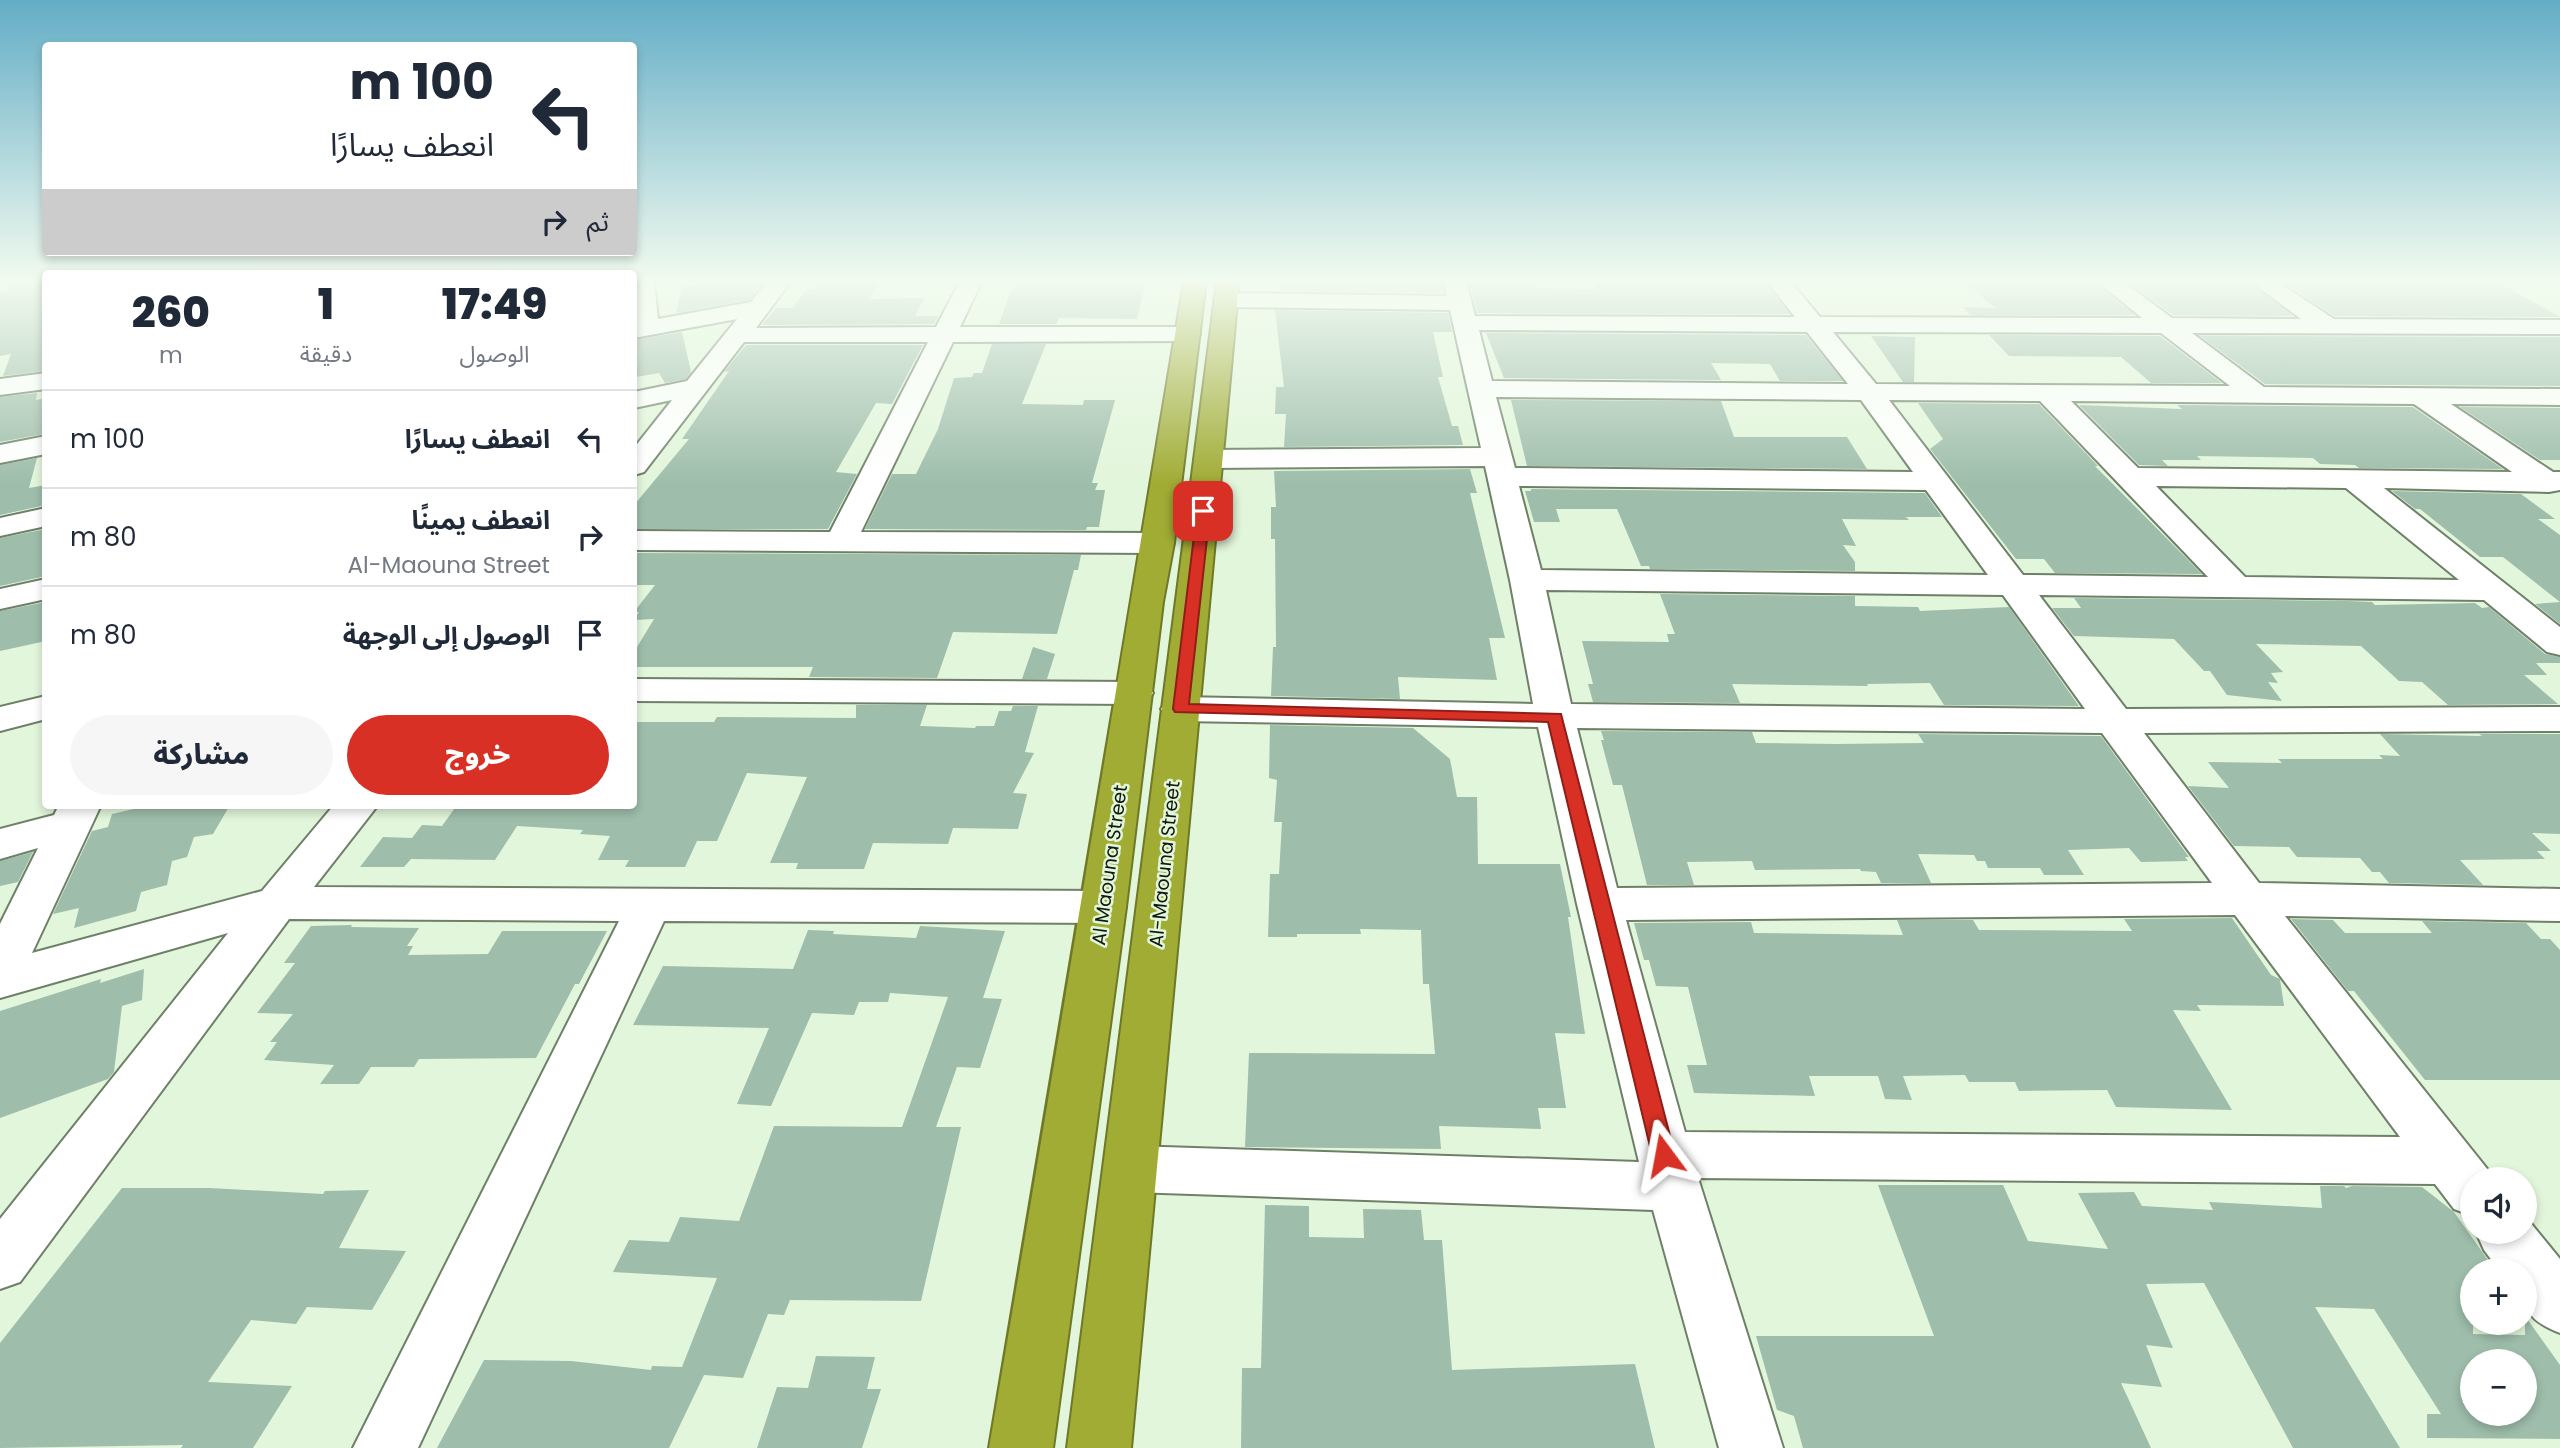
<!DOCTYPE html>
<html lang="ar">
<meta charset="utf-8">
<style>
:root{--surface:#fff;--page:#f6f6f7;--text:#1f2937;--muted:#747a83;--line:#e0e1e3;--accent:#d93025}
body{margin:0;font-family:Poppins,"Noto Sans Arabic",sans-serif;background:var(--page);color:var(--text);direction:rtl;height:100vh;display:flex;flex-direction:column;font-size:26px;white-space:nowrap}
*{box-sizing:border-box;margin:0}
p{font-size:23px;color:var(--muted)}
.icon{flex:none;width:38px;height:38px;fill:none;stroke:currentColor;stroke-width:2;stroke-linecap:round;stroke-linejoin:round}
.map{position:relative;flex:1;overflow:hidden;direction:ltr}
.panel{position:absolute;left:42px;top:270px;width:595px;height:539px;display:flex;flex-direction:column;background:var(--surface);border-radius:7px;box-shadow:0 4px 10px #0003;direction:rtl}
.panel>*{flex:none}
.banner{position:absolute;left:42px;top:42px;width:595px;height:214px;border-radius:7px;box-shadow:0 4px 10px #0003;direction:rtl;background:#fff;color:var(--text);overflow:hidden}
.tools{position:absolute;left:2460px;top:1167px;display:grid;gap:14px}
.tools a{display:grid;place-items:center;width:77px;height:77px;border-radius:50%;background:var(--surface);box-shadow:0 4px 10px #0003;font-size:35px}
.pin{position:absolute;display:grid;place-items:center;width:60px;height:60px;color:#fff;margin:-30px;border-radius:14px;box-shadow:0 4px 10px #0006}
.me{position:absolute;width:77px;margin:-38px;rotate:347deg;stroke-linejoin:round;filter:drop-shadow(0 0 5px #0008)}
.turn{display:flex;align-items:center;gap:24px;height:147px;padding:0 28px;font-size:32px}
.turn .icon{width:91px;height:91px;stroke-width:2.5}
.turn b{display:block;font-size:49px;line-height:60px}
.then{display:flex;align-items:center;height:66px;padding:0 28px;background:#0003;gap:14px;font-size:26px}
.eta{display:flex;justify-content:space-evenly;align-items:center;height:119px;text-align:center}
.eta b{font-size:42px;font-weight:800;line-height:49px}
.primary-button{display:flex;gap:14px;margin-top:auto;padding:14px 28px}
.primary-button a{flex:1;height:80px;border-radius:42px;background:var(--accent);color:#fff;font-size:28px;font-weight:800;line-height:80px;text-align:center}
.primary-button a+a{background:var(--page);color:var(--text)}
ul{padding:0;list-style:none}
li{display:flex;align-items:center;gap:21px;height:98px;padding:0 28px;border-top:2px solid var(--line)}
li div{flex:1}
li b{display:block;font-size:26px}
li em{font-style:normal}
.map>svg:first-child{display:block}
.building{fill:#9ebdab;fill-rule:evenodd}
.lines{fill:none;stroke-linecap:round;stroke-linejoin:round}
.street-casing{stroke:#6e8068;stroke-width:4}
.highway-casing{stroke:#6e7827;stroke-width:4}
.street{fill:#fff;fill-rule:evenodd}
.highway{fill:#a0ac34;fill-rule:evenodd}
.route{fill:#d93025;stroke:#8d1f18;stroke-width:2}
.labels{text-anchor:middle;stroke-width:5;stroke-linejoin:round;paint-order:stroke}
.street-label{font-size:19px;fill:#11180e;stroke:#e2f6db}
</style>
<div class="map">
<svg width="2560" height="1448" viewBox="0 0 2560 1448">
<rect width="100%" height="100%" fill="#e2f6db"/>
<!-- building -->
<g class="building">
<path d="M11 281H46L44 371 3 376 11 354 0 356V292L7 291Z"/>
<path d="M708 281H735V283L765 281 750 300 676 313 682 287 707 285Z"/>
<path d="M822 281H880L868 299 924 298 915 316H938L934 324 762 325 776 308H793L806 289 815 290Z"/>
<path d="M1020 281H1146L1137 319 1059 318 1056 324H999L1010 293 1013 288H1017Z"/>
<path d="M1282 281H1442L1444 293 1281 291Z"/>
<path d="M1469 281H1535L1536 288 1596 289 1593 281H1764L1790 314 1477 313Z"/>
<path d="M1990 281H2094L2135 315H1970L1963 307 1995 308 1968 284H1994Z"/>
<path d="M2126 281H2248L2293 316 2173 315Z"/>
<path d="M2281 281H2496L2560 317 2335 316Z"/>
<path d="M1275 310 1448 313 1452 332H1433L1443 377H1438L1452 426H1458L1463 445 1284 447 1286 414H1275L1276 387H1284Z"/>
<path d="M682 332 691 372 686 379 665 383 659 373 636 377 634 340Z"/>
<path d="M1486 333 1806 335 1843 381H1780L1770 364 1711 363 1721 380 1504 378Z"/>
<path d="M1989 335 2160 336 2222 383H2151L2121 357 2009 356Z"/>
<path d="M1871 336 1915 337 1914 382H1903Z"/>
<path d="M2200 336 2560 337V386L2265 384Z"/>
<path d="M992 344H1046L1022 404 1083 405 1084 400H1115L1092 483H1098L1095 490H1105L1099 527H1087L1086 530 865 529 892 474H916L938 429 954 378 972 377 974 373H982Z"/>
<path d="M746 345H923L892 404 876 403 836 472 857 474 828 529H634V505L689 439H682L729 371 724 372Z"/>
<path d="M37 393 36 400 46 398 44 434 0 442V397Z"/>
<path d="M1511 400 1721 401 1734 437H1847L1867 469 1527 466Z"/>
<path d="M1918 403 2039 404 2098 466H2095L2202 574 2055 573 2044 559H2016L1930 449 1943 439Z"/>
<path d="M2079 405 2182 409 2177 405 2413 407 2503 469 2359 468 2355 465 2320 464 2313 458 2197 456 2201 460H2162L2168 466 2139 465Z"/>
<path d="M2460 407 2560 408V460H2540Z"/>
<path d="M37 458 29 488 46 485V505L0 515V465Z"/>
<path d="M1470 469 1477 493H1470L1505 638H1489L1497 680 1398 677 1400 699 1271 696 1273 647H1276L1275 539H1271V507H1276L1274 471Z"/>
<path d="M1531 489 1925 493 1942 517H1906L1909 520 1842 519 1856 546 1843 545 1855 562V571L1650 569 1649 566H1641L1617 509H1556L1560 522H1534L1525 491H1531Z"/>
<path d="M2392 491 2521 494 2555 519H2538L2560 535V624L2535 604 2560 602 2503 557H2480L2420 509H2415Z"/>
<path d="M46 529V576L0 586V538Z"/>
<path d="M634 553 1081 555 1078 570H1074L1057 634 953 632 937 678 809 677 813 667H634V652L654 619 634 620 639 612H634L655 585H634Z"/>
<path d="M1660 594 1855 596V606L1918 607 1920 611 2009 607 2079 706 1944 705 1930 683 1867 684 1868 686 1732 684 1740 703 1593 702 1588 684H1593L1582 641 1669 642 1667 634H1675Z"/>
<path d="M2074 598 2347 601 2372 602 2375 605 2475 603 2482 608 2489 607 2545 654 2560 657V663H2536L2547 675H2524L2558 704 2448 705 2422 682 2399 681 2361 646 2256 644 2283 672 2271 673 2278 683 2268 682 2282 701 2227 695 2210 671H2204L2174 639 2074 636 2052 608H2081Z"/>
<path d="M46 602V641L0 651V611Z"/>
<path d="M1033 647 1055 654 1047 679H1022Z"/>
<path d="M856 705H927L920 726 975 728 976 726H994L999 711H1011L1013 706H1038L1025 752 1034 753 1013 793 1027 794 1018 829 953 828 948 844 873 843 864 869H796L798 863H770L807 777 747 773 717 841H697L685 867H625L629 860H598L610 836 580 834 583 830 517 826 495 860 411 859 404 867H360L383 837 412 838 422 825 442 826 457 805H634V722H714L717 717 856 718Z"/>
<path d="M1270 725 1413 728 1450 759 1457 797H1477L1478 864H1560L1571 917H1568L1585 1034 1555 1033 1566 1108H1538L1541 1129 1439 1126 1441 1149 1245 1147 1249 1053 1435 1054 1429 984H1423L1421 930 1360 929 1361 934H1297V937H1268L1270 874H1279L1282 822H1274L1277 780 1269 778Z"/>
<path d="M1601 731 1752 732 1756 743 1836 744 1924 743 1918 734 2101 736 2189 857H2185L2188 861 2141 862 2129 848 2068 850 2084 875H2044L2040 868H1988L1985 861H1977L1974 855 1918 854 1931 883H1881L1876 872 1861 871 1860 869 1755 870 1752 861 1687 862 1694 885H1647L1622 785H1613L1601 740H1604Z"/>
<path d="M2380 734 2482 736 2479 734H2560V834L2532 833 2551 851H2537L2545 859 2460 860 2483 885 2389 883 2380 872H2372L2360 858 2297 857 2289 847 2234 846 2188 786 2229 788 2208 762 2282 763 2278 759H2383L2379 755 2400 756Z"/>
<path d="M151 805H230L213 834 194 837 187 857 172 861 167 885 141 892 136 911 74 928 79 908 53 914 92 831 108 827 112 814Z"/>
<path d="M33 852 18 882 0 886V861Z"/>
<path d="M2232 918 2271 975 2280 979 2284 1006 2197 1005 2201 1011 2173 1010 2232 1110 2116 1107 2107 1090 2019 1091 2015 1082H1969L1965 1075 1903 1076 1912 1100 1885 1099 1878 1076H1809L1815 1096 1694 1093 1687 1065H1707L1688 987 1656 986 1649 960H1644L1634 923 1751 922 1754 933 1903 935 1897 920H1973L1979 930 2132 931 2124 919Z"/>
<path d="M2291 919 2333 920 2345 933H2432L2422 921 2526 923 2541 939H2550L2560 950V1080H2425L2354 991H2348Z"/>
<path d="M352 925 351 927 419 928 407 946H413L408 955 488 954 502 931H607L579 984H575L536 1058 419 1059 414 1067H371L359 1084H320L334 1065 264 1060 277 1042H270L293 1014 257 1013 295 963H284L311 926Z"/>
<path d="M920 926 1005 931 983 998 1002 999 980 1068 957 1067 936 1127H961L921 1301 790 1300 784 1315 768 1314 743 1378 704 1375 669 1448H437L484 1360 571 1361 651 1370 652 1366 682 1367 717 1278 613 1272 629 1240 669 1242 680 1217 739 1221 774 1126 902 1127 948 997 890 993 888 1002H859L854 1015 812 1013 771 1106 737 1104 769 1028 633 1025 663 966 793 969 808 930 834 931 833 934 916 938Z"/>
<path d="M144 969 142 1000 122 1006 114 1072 108 1079 0 1118V1011L101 979 100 983Z"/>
<path d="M1878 1185H2003L2028 1241 2108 1249 2078 1193 2134 1192 2142 1206 2213 1210 2209 1202 2322 1208 2320 1186H2344L2346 1188 2352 1186 2422 1187 2454 1212 2495 1270H2473V1334L2525 1335V1316L2560 1365V1439L2427 1438V1414H2441L2374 1309 2315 1307 2400 1448H2293L2204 1283 2146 1284 2173 1348 2146 1345 2162 1387 2121 1383 2151 1448H1803L1794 1416 1777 1410 1756 1336H1934ZM2473 1362H2525V1414H2473Z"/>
<path d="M122 1188H209L323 1194 325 1191 369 1190 339 1248 406 1251 372 1310 307 1307 296 1324 251 1320 208 1382 292 1386 253 1448H181L183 1445 0 1448V1343Z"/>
<path d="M1265 1205 1309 1206V1237L1364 1238 1363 1209 1421 1210 1424 1240H1442L1452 1370 1635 1364 1655 1448H1241L1242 1368H1261Z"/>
<path d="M816 1356 875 1357 867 1389H881L862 1448H757L777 1387 808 1388Z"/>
</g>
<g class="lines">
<!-- street casing -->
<g class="street-casing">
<g id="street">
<path d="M634 281H654L658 319 751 302 768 281H791L756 328 936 327 960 281H982L960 327H1188L1197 329 1200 334 1197 339 1188 341 953 342 861 532 1158 533 1169 536 1174 543 1169 550 1158 553 634 550V531L830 532 928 342H744L644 472 634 475V448L672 400 634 408V392L687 381 737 319 634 338Z"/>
<path d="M1444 281H1466L1475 316 1795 317 1767 281H1790L1820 317 2142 318 2097 281H2122L2172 318 2301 319 2250 281H2276L2334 319 2560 320V334L2192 333 2264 387 2560 389V405L2451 404 2553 472H2560V490L2549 492 2384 488 2560 627V655L2547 652 2484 600 2039 595 2126 709 2560 707V731L2144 733 2259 883 2560 889V921L2285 916 2492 1175 2495 1180H2473V1216L2454 1209 2435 1184 1698 1178 1783 1448H1719L1653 1210 1132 1192 1113 1186 1105 1169 1113 1152 1132 1146 1639 1162 1577 904 1538 727 1180 721 1167 717 1161 709 1167 701 1180 697 1533 704 1510 580 1485 466 1209 468 1199 465 1194 459 1199 453 1209 450 1481 448 1450 310 1226 307 1218 305 1214 300 1218 295 1226 293 1447 296ZM1479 330 1807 332 1848 384 1492 381ZM1833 332 2161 333 2230 386 1876 384ZM1496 397 1861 400 1913 472 1515 468ZM1889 400 2040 401 2208 577 2023 575ZM2071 401 2414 404 2512 472 2138 468ZM1519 486 1926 490 1988 575 1541 570ZM2156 486 2346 488 2459 580 2245 577ZM1546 590 2003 595 2085 709 1571 704ZM1577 728 2102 733 2212 883 1617 888ZM2235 915 2400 1137 1685 1132 1626 920Z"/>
<path d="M46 373V389L0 395V379Z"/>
<path d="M46 436V454L0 463V445Z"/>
<path d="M46 508V526L0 536V518Z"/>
<path d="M46 579V599L0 609V589Z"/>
<path d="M634 679 1134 682 1147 685 1153 693 1147 701 1134 704 634 701Z"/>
<path d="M46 696V719L0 731V707Z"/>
<path d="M59 805H101L32 953 262 891 334 805H378L314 887 1104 891 1120 896 1126 907 1120 918 1104 923 664 921 418 1448H353L619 921 289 919 20 1282 0 1289V1219L228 933 0 998V924L38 848 0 859V829L54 815Z"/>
<path d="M2525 1216 2560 1259V1333C2522 1318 2525 1307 2525 1270H2499L2484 1250 2476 1232H2525Z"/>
</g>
</g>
<!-- highway casing -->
<g class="highway-casing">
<g id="highway">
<path d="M1184 281H1206L1174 543 1163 602 1126 907 1053 1448H989C1056 1059 1119 670 1184 281Z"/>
<path d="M1217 281H1239L1131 1448H1067Z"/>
</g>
</g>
<!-- street -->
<use href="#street" class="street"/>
<!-- highway -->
<use href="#highway" class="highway"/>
</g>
<!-- sky -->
<linearGradient id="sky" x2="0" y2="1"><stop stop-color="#63adc6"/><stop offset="0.58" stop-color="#f2fbef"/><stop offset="1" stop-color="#f2fbef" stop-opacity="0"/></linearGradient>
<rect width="2560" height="484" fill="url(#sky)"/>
<!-- route -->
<path class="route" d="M1203 507 1210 511 1189 704 1561 714 1675 1155 1671 1162 1664 1164 1656 1162 1652 1155 1548 722 1175 712 1173 709 1197 511Z"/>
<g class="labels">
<!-- street labels -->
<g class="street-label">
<text transform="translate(1164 864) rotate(-84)" y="7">Al-Maouna Street</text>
<text transform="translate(1109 865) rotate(-82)" y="7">Al Maouna Street</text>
</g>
</g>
</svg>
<div class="tools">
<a><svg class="icon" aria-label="sound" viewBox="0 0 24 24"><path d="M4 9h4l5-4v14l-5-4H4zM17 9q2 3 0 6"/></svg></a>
<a>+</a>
<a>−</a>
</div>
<div class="pin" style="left:1203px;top:511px;background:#d93025"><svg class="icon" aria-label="arrive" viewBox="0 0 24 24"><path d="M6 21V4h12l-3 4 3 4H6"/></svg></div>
<svg class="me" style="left:1664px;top:1155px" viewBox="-20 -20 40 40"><path d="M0-17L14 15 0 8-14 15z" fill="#d93025" stroke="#fff" stroke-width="4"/></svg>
<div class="banner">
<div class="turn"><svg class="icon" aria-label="left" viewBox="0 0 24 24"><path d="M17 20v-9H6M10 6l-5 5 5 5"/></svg><div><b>100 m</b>انعطف يسارًا</div></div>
<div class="then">ثم<svg class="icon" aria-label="right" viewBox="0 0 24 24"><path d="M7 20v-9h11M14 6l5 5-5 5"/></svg></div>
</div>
<section class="panel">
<div class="eta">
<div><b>17:49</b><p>الوصول</p></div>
<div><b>1</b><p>دقيقة</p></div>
<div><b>260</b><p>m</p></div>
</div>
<ul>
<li><svg class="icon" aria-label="left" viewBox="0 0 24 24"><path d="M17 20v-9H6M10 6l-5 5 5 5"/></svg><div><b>انعطف يسارًا</b></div><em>100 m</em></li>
<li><svg class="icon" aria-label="right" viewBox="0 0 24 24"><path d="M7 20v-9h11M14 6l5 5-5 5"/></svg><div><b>انعطف يمينًا</b><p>Al-Maouna Street</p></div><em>80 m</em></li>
<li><svg class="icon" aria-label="arrive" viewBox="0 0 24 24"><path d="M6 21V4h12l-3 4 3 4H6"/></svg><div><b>الوصول إلى الوجهة</b></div><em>80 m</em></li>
</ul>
<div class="primary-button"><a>خروج</a><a>مشاركة</a></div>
</section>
</div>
